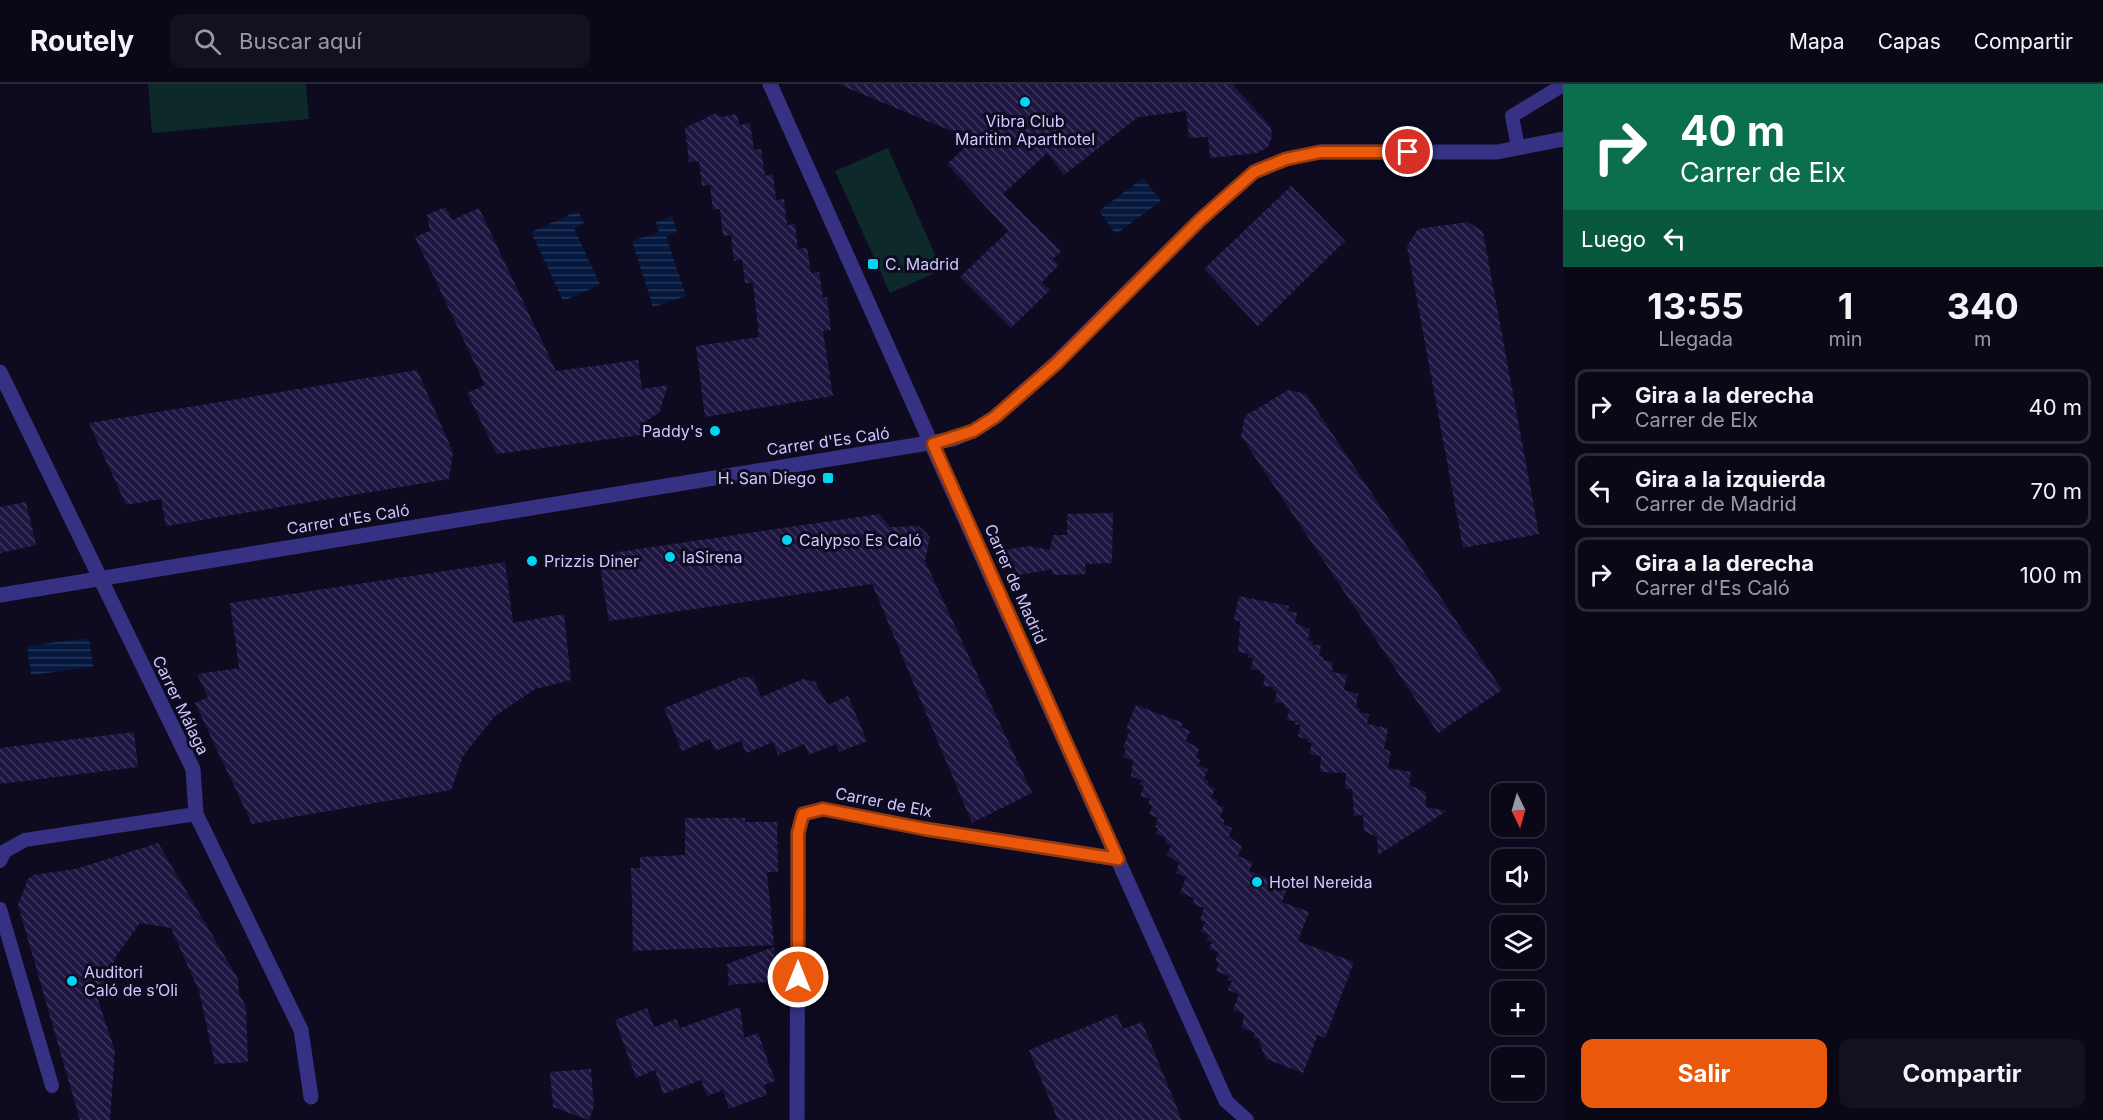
<!DOCTYPE html>
<html lang="es">
<meta charset="utf-8">
<style>
:root{--surface:#0a0817;--page:#131120;--text:#f1f3f6;--muted:#999aa1;--line:#2a2936;--accent:#ea580c}
body{margin:0;font-family:Inter,sans-serif;background:var(--page);color:var(--text);height:100vh;display:flex;flex-direction:column;font-size:22px;white-space:nowrap}
*{box-sizing:border-box;margin:0}
p{font-size:20px;color:var(--muted)}
.icon{flex:none;width:33px;height:33px;fill:none;stroke:currentColor;stroke-width:2;stroke-linecap:round;stroke-linejoin:round}
.map{position:relative;flex:1;overflow:hidden}
.details{display:flex;flex-direction:column;background:var(--surface);width:540px}
.details>*{flex:none}
.guide{background:#0b6e4f;color:#fff;overflow:hidden}
.needle{width:39px;rotate:175deg}
.buttons{position:absolute;left:1491px;top:699px;display:grid;gap:12px}
.buttons a{display:grid;place-items:center;width:54px;height:54px;border-radius:12px;background:var(--surface);box-shadow:0 3px 9px #0003,0 0 0 2px var(--line);font-size:30px}
.pin{position:absolute;display:grid;place-items:center;width:51px;height:51px;color:#fff;margin:-26px;border:3px solid #fff;border-radius:50%;box-shadow:0 2px 6px #0007}
.me{position:absolute;width:66px;margin:-33px;rotate:0deg;stroke-linejoin:round;filter:drop-shadow(0 0 4px #0008)}
.turn{display:flex;align-items:center;gap:21px;height:126px;padding:0 18px;font-size:27px}
.turn .icon{width:78px;height:78px;stroke-width:2.5}
.turn b{display:block;font-size:42px;line-height:51px}
.then{display:flex;align-items:center;height:57px;padding:0 18px;background:#0003;gap:12px;font-size:22px}
.eta{display:flex;justify-content:space-evenly;align-items:center;height:102px;text-align:center}
.eta b{font-size:36px;font-weight:700;line-height:42px}
.button{display:flex;gap:12px;margin-top:auto;padding:12px 18px}
.button a{flex:1;height:69px;border-radius:12px;background:var(--accent);color:#fff;font-size:24px;font-weight:700;line-height:69px;text-align:center}
.button a+a{background:var(--page);color:var(--text)}
ul{padding:0;list-style:none}
li{display:flex;align-items:center;gap:18px;height:75px;margin:0 12px 9px;padding:0 6px;border:3px solid var(--line);border-radius:12px}
li div{flex:1}
li b{display:block;font-size:22px}
li em{font-style:normal}
header{display:flex;align-items:center;gap:36px;box-sizing:border-box;height:84px;padding:0 30px;background:var(--surface);border-bottom:2px solid var(--line)}
header strong{font-size:28px}
nav{display:flex;gap:33px;margin-inline-start:auto;font-size:21px}
.search{width:420px;height:54px;background:var(--page);display:flex;align-items:center;gap:15px;box-sizing:border-box;padding:0 21px;border-radius:12px;color:var(--muted);font-size:22px}
main{display:flex;flex:1;min-height:0}
.map>svg:first-child{display:block}
.green{fill:#0d2929}
.water{fill:url(#water-rules)}
.building{fill:url(#building-back-hatch)}
.lines{fill:none;stroke-linecap:round;stroke-linejoin:round}
.service{stroke:#363182;stroke-width:14}
.minor{stroke:#363182;stroke-width:15}
.route-casing{stroke:#983908;stroke-width:15}
.route{stroke:#ea580c;stroke-width:10}
.poi-dot{fill:#00d6f3;stroke:#0e0a1f;stroke-width:2}
.labels{text-anchor:middle;stroke-width:6;stroke-linejoin:round;paint-order:stroke}
.poi-label{font-size:16px;fill:#cfc8ff;stroke:#0e0a1f;text-anchor:start}
.street-label{font-size:16px;fill:#cfc8ff;stroke:#0e0a1f}
</style>
<header>
<strong>Routely</strong>
<div class="search"><svg class="icon" aria-label="search" viewBox="0 0 24 24"><circle cx="10" cy="10" r="6"/><path d="M15 15l6 6"/></svg>Buscar aquí</div>
<nav><a>Mapa</a><a>Capas</a><a>Compartir</a></nav>
</header>
<main>
<div class="map">
<svg width="1563" height="1036" viewBox="0 0 1563 1036">
<defs>
<pattern id="water-rules" width="6" height="5" patternUnits="userSpaceOnUse" patternTransform="scale(1.5)"><rect width="6" height="5" fill="#05183d"/><path d="M0 2.5h6" fill="none" stroke="#28385a"/></pattern>
<pattern id="building-back-hatch" width="6" height="6" patternUnits="userSpaceOnUse" patternTransform="scale(1.5)"><rect width="6" height="6" fill="#1f1541"/><path d="M-1 5l2 2M0 0l6 6M5-1l2 2" fill="none" stroke="#3e365e"/></pattern>
</defs>
<rect width="100%" height="100%" fill="#0e0a1f"/>
<!-- green -->
<g class="green">
<path d="M148 0H306L309 35 152 49Z"/>
<path d="M888 64 942 186 890 209 835 87Z"/>
</g>
<!-- water -->
<g class="water">
<path d="M1143 94 1161 117 1116 150 1099 127Z"/>
<path d="M578 127 584 139 574 144 600 201 563 217 531 148Z"/>
<path d="M672 132 677 148 666 152 686 212 653 223 632 157 659 148 656 138Z"/>
<path d="M89 554 93 583 31 591 27 562Z"/>
</g>
<!-- building -->
<g class="building">
<path d="M838 0H1232L1271 43 1272 53 1268 63 1257 69 1210 74 1208 53 1189 54 1186 27 1138 33 1064 91 1047 69 1003 110 1061 167 1053 175 1059 181 1042 198 1050 206 1011 244 960 193 1008 147 947 80 973 56Z"/>
<path d="M714 30 723 33 736 30 740 41 750 39 754 66 761 65 765 92 773 90 776 116 784 115 787 141 795 140 798 165 807 164 811 189 819 188 823 214 827 213 831 246 823 247 833 312 705 333 696 262 759 253 753 199H745L742 175 734 177 731 151 723 152 720 125 713 126 710 101 702 102 699 77 689 78 685 44Z"/>
<path d="M1291 102 1345 157 1258 242 1204 185Z"/>
<path d="M445 123 452 136 479 124 556 287 638 276 642 305 668 301 659 329 646 337 648 350 497 370 467 309 485 301 415 153 430 147 427 131Z"/>
<path d="M1468 138 1483 148 1539 450 1463 464 1407 162 1418 145Z"/>
<path d="M417 286 453 368 449 395 166 442 161 415 126 421 89 339Z"/>
<path d="M1288 306 1306 310 1502 606 1438 649 1241 352 1245 332Z"/>
<path d="M26 418 36 461 0 469V423Z"/>
<path d="M1113 429 1112 479 1085 480 1086 490 1052 491V485L1019 491 1004 466 1029 462 1050 466 1053 451H1067V430Z"/>
<path d="M879 430 890 443 919 442 930 453 925 477 1032 709 972 739 872 500 609 537 598 471Z"/>
<path d="M505 478 513 539 564 530 571 596 535 605 495 632 463 672 451 706 252 740 195 619 208 613 197 590 239 584 230 519Z"/>
<path d="M1239 512 1289 522 1288 527 1297 529 1295 539 1310 545 1308 556 1313 557 1312 560 1321 562 1319 572 1324 573 1323 576 1333 578 1332 588 1347 591 1344 606 1358 610 1356 624 1360 625 1359 628 1369 630 1367 640 1388 644 1384 665 1391 667 1388 684 1411 688 1409 701 1426 708V723L1447 727 1378 771 1377 753 1364 747 1363 731 1354 732 1352 705H1345L1346 689 1320 688 1321 672 1309 670 1312 659 1307 658 1308 655 1298 653 1300 641 1295 640 1296 637 1287 636 1289 625 1284 623 1285 620 1275 618 1277 607 1273 606V603L1263 602 1265 591 1260 590 1261 587 1251 585 1253 574 1248 573 1249 570 1238 568 1240 537 1234 536Z"/>
<path d="M742 593 753 594 761 613 803 595 815 598 828 621 848 612 867 657 839 668 836 660 809 671 804 660 778 671 773 658 746 669 741 657 715 667 710 655 682 667 664 624Z"/>
<path d="M1136 621 1183 639 1181 643 1190 647 1186 657 1199 665 1196 674 1200 676 1198 682 1208 685 1204 695 1209 697 1207 701 1215 704 1211 714 1218 716 1216 720 1224 723 1220 734 1225 735 1223 740 1232 744 1229 753 1242 762 1238 772 1253 778 1249 787 1288 802 1282 818 1309 828 1298 857 1354 878 1325 954 1318 951 1303 989 1266 975 1258 955 1253 953 1255 949 1242 944 1244 930 1233 926 1239 910 1228 906 1232 897 1228 896 1229 892 1216 887 1219 879 1215 877 1219 868 1209 865 1212 858 1207 856 1209 851 1201 848 1205 838 1200 836 1204 824 1192 820 1194 814 1180 809 1186 793 1176 789 1179 779 1167 771 1171 761 1165 759 1166 754 1156 750 1158 744 1155 743 1158 734 1149 730 1153 722 1148 720 1150 715 1140 712 1144 702 1140 700 1142 697 1131 692 1133 677 1123 673 1126 665 1123 663 1130 646 1126 645Z"/>
<path d="M134 648 138 683 0 700V664Z"/>
<path d="M685 734H745V738H777L778 788H767L774 861 633 867 631 784H640V773L685 771Z"/>
<path d="M158 759 238 895 239 910 246 923 248 978 215 980 199 907 171 844 140 839 117 871 97 913 115 967 110 1036H80L18 821 28 795 33 791 76 785Z"/>
<path d="M774 863 779 897 729 901 727 880Z"/>
<path d="M740 923 744 954 758 949 775 997 764 1001 767 1011 729 1025 723 1006 707 1012 701 996 663 1010 655 986 636 994 615 936 647 924 654 943 676 935 680 944Z"/>
<path d="M1117 930 1123 945 1142 938 1182 1036H1058L1029 966Z"/>
<path d="M591 985 594 1022 589 1036 553 1023 550 988Z"/>
</g>
<g class="lines">
<!-- service -->
<g class="service">
<path d="M1518 63 1512 32 1563 1"/>
<path d="M0 777 5 767 25 756 196 730"/>
<path d="M0 825 52 1002"/>
<path d="M1226 1017 1247 1036"/>
</g>
<!-- minor -->
<g class="minor">
<path d="M770 0 1226 1017"/>
<path d="M0 288 193 685 196 730 301 946 311 1013"/>
<path d="M0 511 953 355 973 347 995 333 1057 278 1200 136 1254 88 1286 75 1320 68H1497L1563 55"/>
<path d="M797 1036 798 749 803 730 823 725 925 745 1118 775"/>
</g>
</g>
<g class="lines">
<!-- route casing -->
<g class="route-casing">
<path id="route" d="M798 893V749L803 730 823 725 925 745 1118 775 933 360 973 347 995 333 1057 279 1200 136 1254 88 1286 75 1320 68H1408"/>
</g>
<!-- route -->
<use href="#route" class="route"/>
</g>
<!-- markers -->
<g class="poi-dot">
<circle cx="1025" cy="18" r="6"/>
<rect x="867" y="174" width="12" height="12" rx="3"/>
<circle cx="715" cy="347" r="6"/>
<rect x="822" y="388" width="12" height="12" rx="3"/>
<circle cx="787" cy="456" r="6"/>
<circle cx="670" cy="473" r="6"/>
<circle cx="532" cy="477" r="6"/>
<circle cx="1257" cy="798" r="6"/>
<circle cx="72" cy="897" r="6"/>
</g>
<g class="labels">
<!-- poi labels -->
<g class="poi-label">
<text x="1025" y="43" text-anchor="middle">Vibra Club<tspan x="1025" dy="18">Maritim Aparthotel</tspan></text>
<text x="885" y="186">C. Madrid</text>
<text x="703" y="353" text-anchor="end">Paddy's</text>
<text x="816" y="400" text-anchor="end">H. San Diego</text>
<text x="799" y="462">Calypso Es Caló</text>
<text x="682" y="479">laSirena</text>
<text x="544" y="483">Prizzis Diner</text>
<text x="1269" y="804">Hotel Nereida</text>
<text x="84" y="894">Auditori<tspan x="84" dy="18">Caló de s’Oli</tspan></text>
</g>
<!-- street labels -->
<g class="street-label">
<text transform="translate(828 357) rotate(-8)" y="6">Carrer d'Es Caló</text>
<text transform="translate(348 435) rotate(-9)" y="6">Carrer d'Es Caló</text>
<text transform="translate(1016 500) rotate(66)" y="6">Carrer de Madrid</text>
<text transform="translate(181 621) rotate(64)" y="6">Carrer Málaga</text>
<text transform="translate(884 718) rotate(11)" y="6">Carrer de Elx</text>
</g>
</g>
</svg>
<div class="buttons">
<a><svg class="needle" viewBox="-14 -14 28 28"><path d="M0-13l5 13h-10z" fill="#e53935"/><path d="M0 13l5-13h-10z" fill="#999aa1"/></svg></a>
<a><svg class="icon" aria-label="sound" viewBox="0 0 24 24"><path d="M4 9h4l5-4v14l-5-4H4zM17 9q2 3 0 6"/></svg></a>
<a><svg class="icon" aria-label="layers" viewBox="0 0 24 24"><path d="M12 4l9 5-9 5-9-5zM3 14l9 5 9-5"/></svg></a>
<a>+</a>
<a>−</a>
</div>
<div class="pin" style="left:1408px;top:68px;background:#d93025"><svg class="icon" aria-label="arrive" viewBox="0 0 24 24"><path d="M6 21V4h12l-3 4 3 4H6"/></svg></div>
<svg class="me" style="left:798px;top:893px" viewBox="-20 -20 40 40"><circle r="17" fill="#ea580c" stroke="#fff" stroke-width="3"/><path d="M0-11L8 9 0 5-8 9z" fill="#fff"/></svg>
</div>
<section class="details">
<div class="guide">
<div class="turn"><svg class="icon" aria-label="right" viewBox="0 0 24 24"><path d="M7 20v-9h11M14 6l5 5-5 5"/></svg><div><b>40 m</b>Carrer de Elx</div></div>
<div class="then">Luego<svg class="icon" aria-label="left" viewBox="0 0 24 24"><path d="M17 20v-9H6M10 6l-5 5 5 5"/></svg></div>
</div>
<div class="eta">
<div><b>13:55</b><p>Llegada</p></div>
<div><b>1</b><p>min</p></div>
<div><b>340</b><p>m</p></div>
</div>
<ul>
<li><svg class="icon" aria-label="right" viewBox="0 0 24 24"><path d="M7 20v-9h11M14 6l5 5-5 5"/></svg><div><b>Gira a la derecha</b><p>Carrer de Elx</p></div><em>40 m</em></li>
<li><svg class="icon" aria-label="left" viewBox="0 0 24 24"><path d="M17 20v-9H6M10 6l-5 5 5 5"/></svg><div><b>Gira a la izquierda</b><p>Carrer de Madrid</p></div><em>70 m</em></li>
<li><svg class="icon" aria-label="right" viewBox="0 0 24 24"><path d="M7 20v-9h11M14 6l5 5-5 5"/></svg><div><b>Gira a la derecha</b><p>Carrer d'Es Caló</p></div><em>100 m</em></li>
</ul>
<div class="button"><a>Salir</a><a>Compartir</a></div>
</section>
</main>
